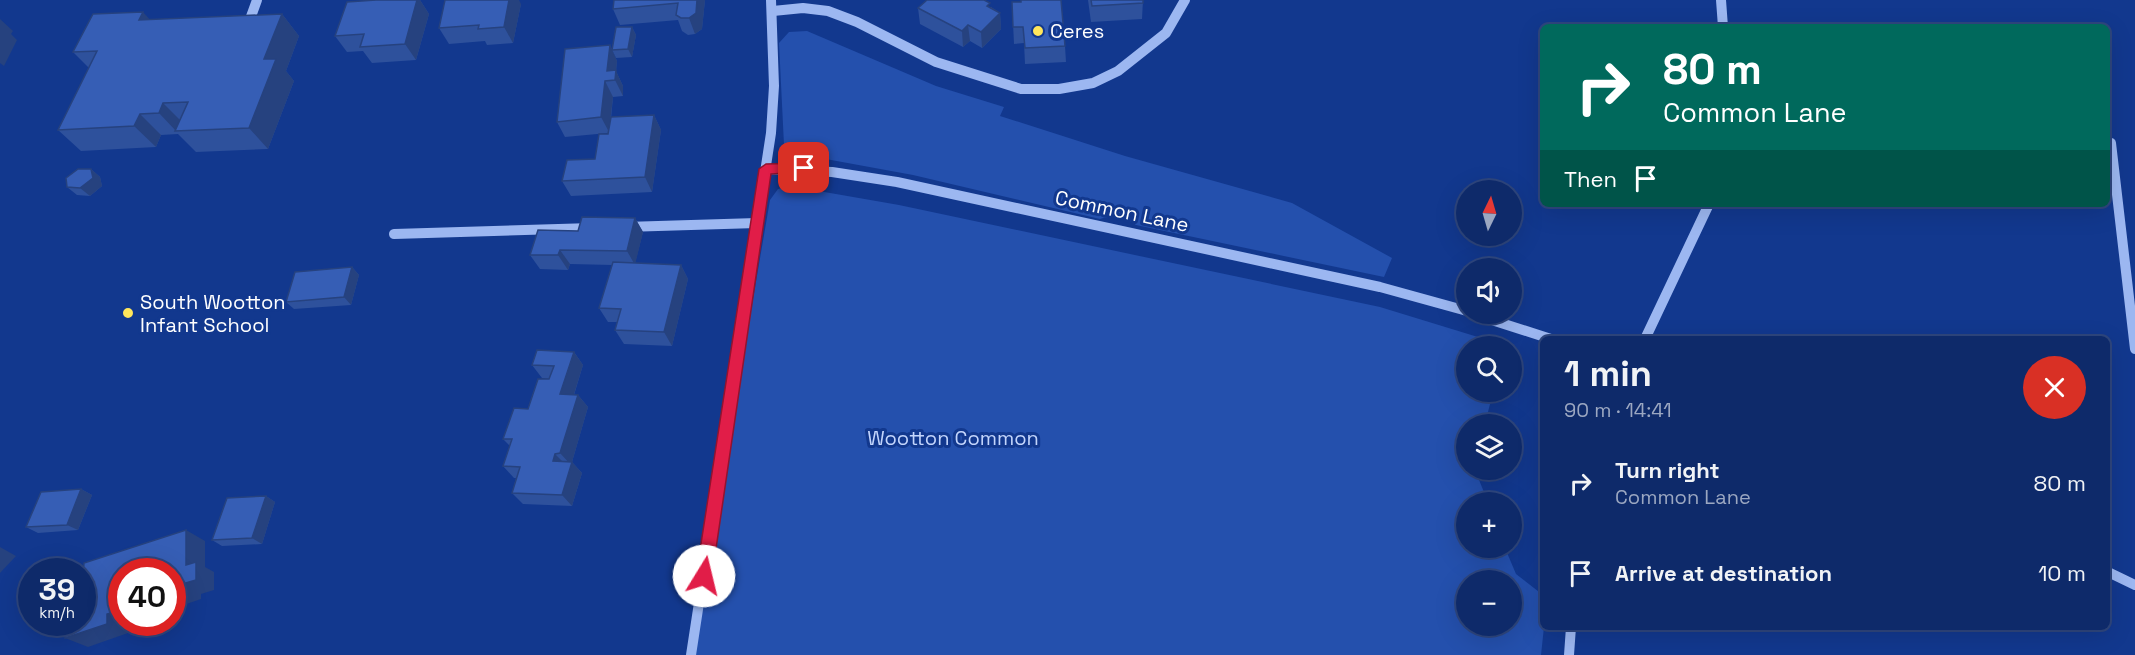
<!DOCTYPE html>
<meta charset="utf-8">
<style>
:root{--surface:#0e2a6a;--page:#1c3672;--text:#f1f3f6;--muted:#9ba7c1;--line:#2e467e}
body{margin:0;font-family:"Space Grotesk",sans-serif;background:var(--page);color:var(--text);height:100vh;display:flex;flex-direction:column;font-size:22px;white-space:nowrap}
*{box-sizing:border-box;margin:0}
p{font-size:20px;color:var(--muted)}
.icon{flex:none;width:33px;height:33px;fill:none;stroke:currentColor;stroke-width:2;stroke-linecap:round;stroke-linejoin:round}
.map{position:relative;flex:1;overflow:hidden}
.details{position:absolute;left:1540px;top:336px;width:570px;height:294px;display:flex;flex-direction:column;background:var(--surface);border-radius:9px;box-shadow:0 6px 24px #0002,0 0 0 2px var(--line)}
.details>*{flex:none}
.banner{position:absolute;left:1540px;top:24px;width:570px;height:183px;border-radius:9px;box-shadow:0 6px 24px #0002,0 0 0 2px var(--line);background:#00695c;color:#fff;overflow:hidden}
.needle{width:39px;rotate:5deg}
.buttons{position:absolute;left:1456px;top:180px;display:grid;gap:12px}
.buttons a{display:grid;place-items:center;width:66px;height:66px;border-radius:50%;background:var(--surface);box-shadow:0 6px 24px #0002,0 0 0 2px var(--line);font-size:30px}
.speed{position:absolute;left:18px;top:558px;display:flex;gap:12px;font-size:30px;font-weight:700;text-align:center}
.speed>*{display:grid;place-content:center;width:78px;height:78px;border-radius:50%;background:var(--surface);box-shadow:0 6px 24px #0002,0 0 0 2px var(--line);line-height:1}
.speed small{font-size:15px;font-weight:400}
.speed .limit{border:9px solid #d22;background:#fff;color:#111}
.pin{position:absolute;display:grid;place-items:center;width:51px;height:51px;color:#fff;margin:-26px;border-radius:12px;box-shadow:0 3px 9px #0006}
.me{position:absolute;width:66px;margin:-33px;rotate:9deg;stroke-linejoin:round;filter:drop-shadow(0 0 4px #0008)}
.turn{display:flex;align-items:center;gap:21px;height:126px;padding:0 24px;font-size:27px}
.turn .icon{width:78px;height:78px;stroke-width:2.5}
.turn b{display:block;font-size:42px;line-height:51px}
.then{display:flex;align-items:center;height:57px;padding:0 24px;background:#0003;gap:12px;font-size:22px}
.round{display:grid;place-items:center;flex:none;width:63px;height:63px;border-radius:32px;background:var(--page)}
.headline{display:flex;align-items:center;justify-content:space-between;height:102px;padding:0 24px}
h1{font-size:36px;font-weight:600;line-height:45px}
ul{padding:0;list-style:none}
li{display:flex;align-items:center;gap:18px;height:90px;padding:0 24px}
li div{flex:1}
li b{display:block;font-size:22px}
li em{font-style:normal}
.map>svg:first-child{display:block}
.green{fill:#2450ad;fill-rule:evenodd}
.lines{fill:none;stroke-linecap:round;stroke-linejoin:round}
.minor{stroke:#9cb7f1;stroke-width:10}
.wall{fill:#2e519c}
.shaded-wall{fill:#26427f}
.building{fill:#365eb5;stroke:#26427f;stroke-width:1.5}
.route{fill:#e11d48;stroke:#92132f;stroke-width:1.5}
.poi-dot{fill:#ffe65c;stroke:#12388e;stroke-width:2}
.labels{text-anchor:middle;stroke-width:6;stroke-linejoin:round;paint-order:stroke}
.poi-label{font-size:20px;fill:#fff;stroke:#12388e;text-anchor:start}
.street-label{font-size:20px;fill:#fff;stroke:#12388e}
.park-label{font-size:20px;fill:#c3d5fc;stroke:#12388e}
</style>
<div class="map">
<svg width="2135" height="655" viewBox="0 0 2135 655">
<rect width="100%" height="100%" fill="#12388e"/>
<!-- green -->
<g class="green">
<path d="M807 31 936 86 1004 107 1000 116 1125 156 1292 203 1392 258 1384 277 1136 225C1124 216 1115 214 1100 219L913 175 793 153 784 145 779 43 789 32Z"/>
<path d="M790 186 899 205 1380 307 1504 345 1467 346V392H1493L1485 424H1467V470H1475L1488 502H1467V548H1505L1516 574 1543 595 1544 627 1541 655H692L770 200 778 189ZM1467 580H1512V626H1467Z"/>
</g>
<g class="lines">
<!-- minor -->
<g class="minor">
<path d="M1721 0 1723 27"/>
<path d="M773 11 803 8 828 11 857 22 936 62 1021 89H1059L1093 83 1118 71 1166 33 1185 0"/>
<path d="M249 22 257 0"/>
<path d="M2111 143 2135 349"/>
<path d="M766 169 832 172 897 182 1380 287 1467 311"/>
<path d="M625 227 757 223"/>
<path d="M394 234 592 228"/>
<path d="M1473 314 1551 339"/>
<path d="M1645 339 1709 204"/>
<path d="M2108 572 2135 585"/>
<path d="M691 655 771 133 774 86 771 0"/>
<path d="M1569 655 1571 627"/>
</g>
</g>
<!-- wall -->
<g class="wall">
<path d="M376 0H420L429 14 416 60 372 63 363 51 347 52 335 36Z"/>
<path d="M614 0H705L702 29 695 34 688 35 682 31 678 20 620 25 613 9Z"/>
<path d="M1088 0H1143L1142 19 1091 22Z"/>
<path d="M1012 2 1065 46 1066 62 1025 64 1024 43 1014 44Z"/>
<path d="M521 4 513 43 487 45 485 41 449 44 439 28Z"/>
<path d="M991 7 1000 13 1001 29 982 48 970 41 963 47 920 24 918 8Z"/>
<path d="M282 14 299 36 286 71 294 81 268 149 196 152 178 134 161 135 156 147 81 151 58 130 89 68 73 52 150 20Z"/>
<path d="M632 27 636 35 632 57 616 58 612 50Z"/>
<path d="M610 45 617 61 616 71 623 86V96L613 97 611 119 654 115 661 130 652 192 571 196 562 181 595 159 608 133 565 137 557 122Z"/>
<path d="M91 169 100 177 102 186 90 196 77 195 67 187Z"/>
<path d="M635 218 643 232 635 263 681 265 688 279 672 346 624 344 615 330 617 322H608L599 308 612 265 570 264 568 270 540 269 530 255 578 231Z"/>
<path d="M352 267 359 275 351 305 294 309 286 302Z"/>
<path d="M574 352 583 365 574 395H578L588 407 572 462 582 473 572 506 523 504 512 493 516 478H514L503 466 510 446 503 439 528 409 549 379 542 378 532 365Z"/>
<path d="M81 489 92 495 78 530 38 533 26 527Z"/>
<path d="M266 496 275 502 262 544 222 546 212 540Z"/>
</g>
<!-- shaded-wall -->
<g class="shaded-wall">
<path d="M417 0H420L429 14 416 60 405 44Z"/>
<path d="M509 0H519L521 4 513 43 504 27Z"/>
<path d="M697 0H705L702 29 695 34 689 18Z"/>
<path d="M143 12 163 34 139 20Z"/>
<path d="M1000 13 1001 29 982 48 981 32Z"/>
<path d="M282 14 299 36 286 71 294 81 268 149 249 128 264 59Z"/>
<path d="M0 19 13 31 11 34 17 40 4 66 0 63Z"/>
<path d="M968 25 970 41 963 47 962 31Z"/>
<path d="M632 27 636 35 632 57 628 49Z"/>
<path d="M610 45 617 61 616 71 623 86V96L615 80 607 71Z"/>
<path d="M605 81 613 97 609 132 601 117Z"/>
<path d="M163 103 184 124 176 131 159 113Z"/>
<path d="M140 114 161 135 156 147 134 126Z"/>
<path d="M654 115 661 130 652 192 645 177Z"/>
<path d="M91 169 100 177 102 186 90 196 80 188Z"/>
<path d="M635 218 643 232 635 265 627 251Z"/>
<path d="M560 250 570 264 568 270 558 255Z"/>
<path d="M681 265 688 279 672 346 664 332Z"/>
<path d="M352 267 359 275 351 305 344 297Z"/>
<path d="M574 352 583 365 570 407 560 394Z"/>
<path d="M578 395 588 407 572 462 582 473 572 506 562 495 571 465 560 453Z"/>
<path d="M555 454 566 465 553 461Z"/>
<path d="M81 489 92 495 78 530 67 525Z"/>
<path d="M266 496 275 502 262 544 252 538Z"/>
<path d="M186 530 205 541V567L214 572V590L201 594V599L172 609V593L182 584 186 565Z"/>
<path d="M0 547 16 556 0 573Z"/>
<path d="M122 610V622H131L129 623 128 633 88 647 65 638 107 614Z"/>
</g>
<!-- building -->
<g class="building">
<path d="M376 0H417L405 44 360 47 364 34 335 36 347 2Z"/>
<path d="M445 0H509L504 27 478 29 479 25 439 28Z"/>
<path d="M614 0H697L696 13 689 18H681L676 15 678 3 613 9Z"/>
<path d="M927 0H984L990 3 987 6 1000 13 981 32 968 25 962 31 918 8Z"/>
<path d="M1021 0H1061L1065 46 1025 48 1023 27H1013L1012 2H1021Z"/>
<path d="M1091 0H1143V3L1092 6Z"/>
<path d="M143 12 139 20 282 14 264 59H276L249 128 175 131 188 102 163 103 159 113 140 114 134 126 58 130 97 51 73 52 93 14Z"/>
<path d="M616 27H632L628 49 612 50Z"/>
<path d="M610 45 607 71 616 70 615 80 605 81 601 117 557 122 565 49Z"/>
<path d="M654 115 645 177 562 181 567 160 595 159 599 134H608L611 117Z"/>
<path d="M78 169H91L93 178 80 188 67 187 66 178Z"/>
<path d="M582 217 635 218 627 251 560 250 558 255H530L538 230 578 231Z"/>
<path d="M613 262 681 265 664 332 615 330 621 309 599 308Z"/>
<path d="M352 267 344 297 286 302 295 272Z"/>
<path d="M537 350 574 352 560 394 578 395 560 453 555 454 553 461 572 462 562 495 512 493 520 467 503 466 512 439H503L514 408 528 409 538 379H549L554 366 532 365Z"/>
<path d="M81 489 67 525 26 527 41 492Z"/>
<path d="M266 496 252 538 212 540 227 498Z"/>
<path d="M186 530V565L196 562V580L182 584V590L172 593V572H122V610L107 614V624L65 638 66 622H82V589L84 563Z"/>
</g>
<!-- route -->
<path class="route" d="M804 163 809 165V172L771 174 712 576 710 581 704 583 699 581 696 576 759 169 766 164Z"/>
<!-- markers -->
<g class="poi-dot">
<circle cx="1038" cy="31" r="6"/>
<circle cx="128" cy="313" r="6"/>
</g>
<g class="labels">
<!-- poi labels -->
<g class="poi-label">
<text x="1050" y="38">Ceres</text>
<text x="140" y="309">South Wootton<tspan x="140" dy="23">Infant School</tspan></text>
</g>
<!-- street labels -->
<g class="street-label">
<text transform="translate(1122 211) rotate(12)" y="7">Common Lane</text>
</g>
<!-- park labels -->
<g class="park-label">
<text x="953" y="445">Wootton Common</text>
</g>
</g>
</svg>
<div class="buttons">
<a><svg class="needle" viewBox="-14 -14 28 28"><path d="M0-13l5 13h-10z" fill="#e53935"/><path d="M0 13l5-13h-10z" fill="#9ba7c1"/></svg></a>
<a><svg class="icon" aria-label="sound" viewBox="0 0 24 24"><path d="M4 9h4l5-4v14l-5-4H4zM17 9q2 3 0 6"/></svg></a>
<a><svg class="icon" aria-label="search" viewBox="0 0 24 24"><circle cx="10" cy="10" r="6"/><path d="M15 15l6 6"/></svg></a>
<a><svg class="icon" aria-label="layers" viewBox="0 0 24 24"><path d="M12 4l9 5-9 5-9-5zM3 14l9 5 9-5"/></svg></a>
<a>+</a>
<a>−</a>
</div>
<div class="speed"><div>39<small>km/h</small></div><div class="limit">40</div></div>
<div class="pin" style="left:804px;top:168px;background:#d93025"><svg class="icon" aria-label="arrive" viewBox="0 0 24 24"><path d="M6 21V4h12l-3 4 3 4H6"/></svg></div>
<svg class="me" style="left:704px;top:576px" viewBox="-20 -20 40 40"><circle r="19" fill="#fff"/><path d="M0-13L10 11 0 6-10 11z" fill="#e11d48"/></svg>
<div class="banner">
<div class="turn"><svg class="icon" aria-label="right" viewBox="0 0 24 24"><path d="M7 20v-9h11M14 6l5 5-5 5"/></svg><div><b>80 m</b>Common Lane</div></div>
<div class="then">Then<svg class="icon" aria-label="arrive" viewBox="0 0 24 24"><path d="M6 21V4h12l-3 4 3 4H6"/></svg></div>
</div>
<section class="details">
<div class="headline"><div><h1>1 min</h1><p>90 m · 14:41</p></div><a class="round" style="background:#d93025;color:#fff"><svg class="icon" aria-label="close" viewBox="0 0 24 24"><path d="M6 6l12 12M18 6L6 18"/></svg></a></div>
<ul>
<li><svg class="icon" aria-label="right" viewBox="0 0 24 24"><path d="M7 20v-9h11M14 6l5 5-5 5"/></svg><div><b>Turn right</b><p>Common Lane</p></div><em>80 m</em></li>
<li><svg class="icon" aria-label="arrive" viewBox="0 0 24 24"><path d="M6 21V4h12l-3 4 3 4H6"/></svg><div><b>Arrive at destination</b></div><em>10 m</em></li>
</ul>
</section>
</div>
